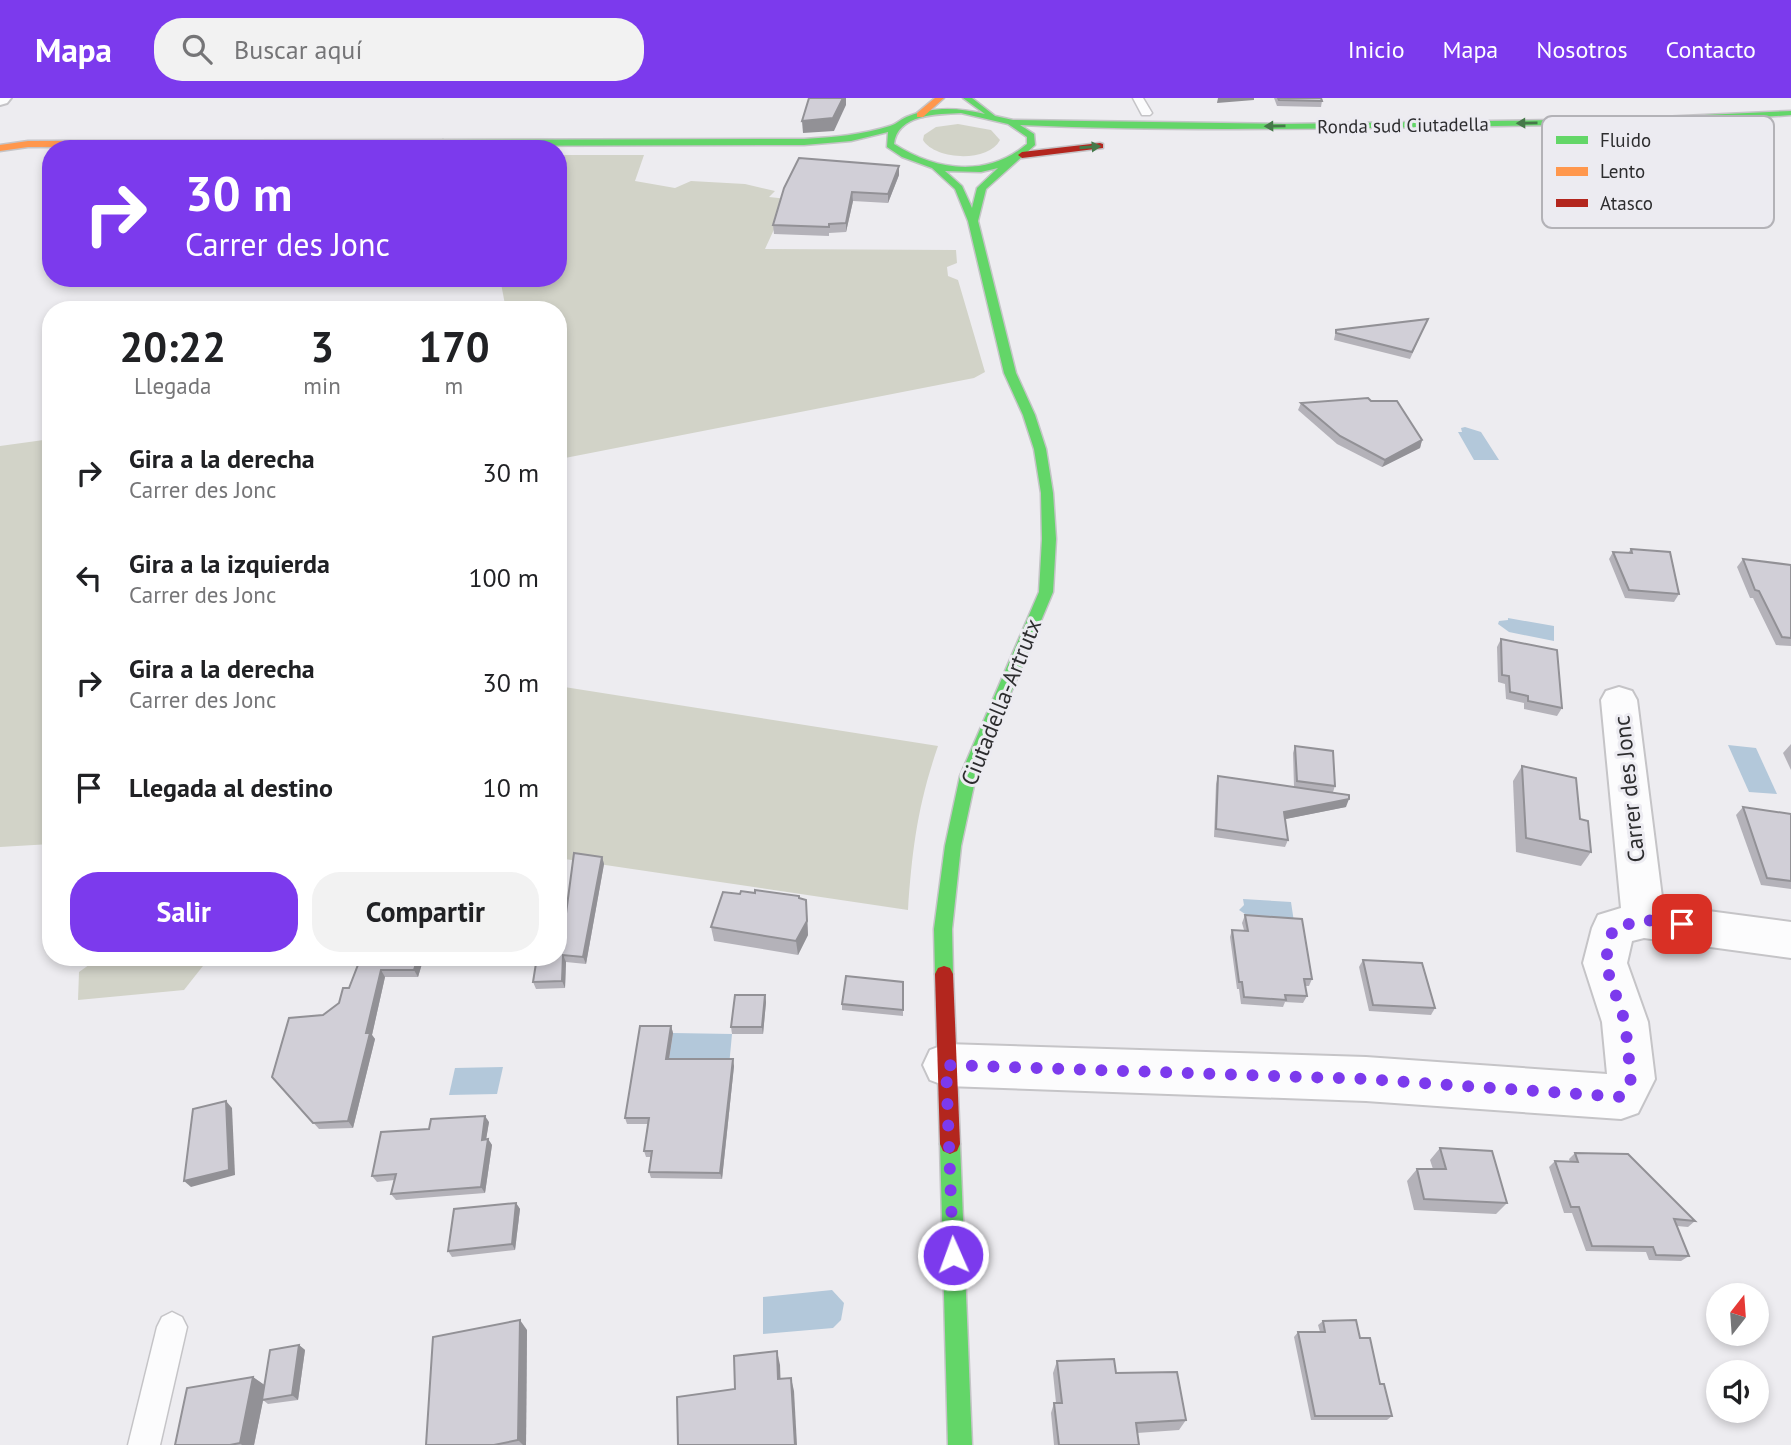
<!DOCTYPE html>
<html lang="es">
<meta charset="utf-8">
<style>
:root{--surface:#fff;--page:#f2f2f2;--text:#202124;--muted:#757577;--accent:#7c3aed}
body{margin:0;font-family:"PT Sans",sans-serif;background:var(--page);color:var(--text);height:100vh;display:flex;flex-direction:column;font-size:26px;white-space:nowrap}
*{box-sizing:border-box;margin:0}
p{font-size:23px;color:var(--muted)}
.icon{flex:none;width:38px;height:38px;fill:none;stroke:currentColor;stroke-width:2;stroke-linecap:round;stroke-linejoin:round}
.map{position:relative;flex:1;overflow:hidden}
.drawer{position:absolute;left:42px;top:203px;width:525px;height:665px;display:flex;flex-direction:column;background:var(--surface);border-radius:28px;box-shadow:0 4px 10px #0003}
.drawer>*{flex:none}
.top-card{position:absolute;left:42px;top:42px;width:525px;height:147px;border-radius:28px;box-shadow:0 4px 10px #0003;background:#7c3aed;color:#fff;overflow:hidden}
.needle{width:46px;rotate:17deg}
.tools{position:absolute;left:1706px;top:1185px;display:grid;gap:14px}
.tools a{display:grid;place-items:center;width:63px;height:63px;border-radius:50%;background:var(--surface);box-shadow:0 4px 10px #0003;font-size:35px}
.pin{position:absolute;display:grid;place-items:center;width:60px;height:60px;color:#fff;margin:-30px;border-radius:14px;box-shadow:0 4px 10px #0006}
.me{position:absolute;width:77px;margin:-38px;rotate:358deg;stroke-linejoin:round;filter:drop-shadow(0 0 5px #0008)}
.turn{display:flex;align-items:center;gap:24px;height:147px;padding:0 28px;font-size:32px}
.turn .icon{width:91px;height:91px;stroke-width:2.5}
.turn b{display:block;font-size:49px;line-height:60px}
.eta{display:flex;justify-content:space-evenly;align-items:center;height:119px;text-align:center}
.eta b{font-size:42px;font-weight:800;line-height:49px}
.button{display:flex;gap:14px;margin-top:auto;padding:14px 28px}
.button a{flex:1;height:80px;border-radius:28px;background:var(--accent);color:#fff;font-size:28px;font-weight:800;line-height:80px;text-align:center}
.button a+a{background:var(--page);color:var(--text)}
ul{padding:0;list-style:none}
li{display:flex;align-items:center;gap:21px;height:105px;padding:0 28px}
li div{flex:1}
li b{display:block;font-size:26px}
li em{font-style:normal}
header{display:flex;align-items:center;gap:42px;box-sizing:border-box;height:98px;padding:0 35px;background:var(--accent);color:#fff}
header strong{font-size:33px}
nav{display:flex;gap:38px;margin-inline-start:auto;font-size:24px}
.search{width:490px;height:63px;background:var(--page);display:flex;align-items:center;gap:18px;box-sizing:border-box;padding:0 24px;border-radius:28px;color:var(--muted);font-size:26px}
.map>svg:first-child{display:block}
.green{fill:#d2d3c8}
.water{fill:#b3c8da}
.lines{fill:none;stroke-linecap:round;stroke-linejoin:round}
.lane-casing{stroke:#c5c4c7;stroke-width:3}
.street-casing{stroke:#c5c4c7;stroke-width:4}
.fast-casing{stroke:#c5c4c7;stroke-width:3}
.slow-casing{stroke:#c5c4c7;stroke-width:3}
.jam-casing{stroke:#c5c4c7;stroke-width:3}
.lane{fill:#fcfcfd;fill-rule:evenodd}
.street{fill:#fcfcfd;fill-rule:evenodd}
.fast{fill:#63d668;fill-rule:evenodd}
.slow{fill:#ff974d;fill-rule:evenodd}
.jam{fill:#b3261e;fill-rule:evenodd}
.wall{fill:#b4b2b9}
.shaded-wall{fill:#929196}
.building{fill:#d1cfd7;stroke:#929196;stroke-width:2}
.oneway{fill:#457949}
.route{stroke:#7c3aed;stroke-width:12;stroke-dasharray:0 21.6}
.labels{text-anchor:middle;stroke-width:6;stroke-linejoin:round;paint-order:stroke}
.far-street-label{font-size:19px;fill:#2d2d2f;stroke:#ecebf1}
.street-label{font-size:23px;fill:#2d2d2f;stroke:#ecebf1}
.key{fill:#ecebf1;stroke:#b3b2b7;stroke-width:2}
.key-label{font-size:19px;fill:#2d2d2f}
</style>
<header>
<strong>Mapa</strong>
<div class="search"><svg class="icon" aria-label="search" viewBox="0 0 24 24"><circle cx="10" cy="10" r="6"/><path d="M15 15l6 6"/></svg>Buscar aquí</div>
<nav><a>Inicio</a><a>Mapa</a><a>Nosotros</a><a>Contacto</a></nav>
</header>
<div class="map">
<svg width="1791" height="1347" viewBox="0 0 1791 1347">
<rect width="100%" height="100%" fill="#edecf0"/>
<!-- green -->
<g class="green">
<path d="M958 26 991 32 1000 42C988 65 935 62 923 42L924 37 936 29Z"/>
<path d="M558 57H644L635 83 675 90 691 83 745 86 775 93 769 99 788 101 765 151 956 152 957 165 947 169 948 178 958 182 985 274 974 280 565 360 558 329V212H506L500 180H558Z"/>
<path d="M51 341V746L0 749V348Z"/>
<path d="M558 588 938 648C918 706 912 751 908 812L558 760Z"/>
<path d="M100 859H210L184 892 78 902 79 874Z"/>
</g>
<!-- water -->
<g class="water">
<path d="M1465 329 1481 334 1499 362H1474L1458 334H1462L1461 330Z"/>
<path d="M1508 520 1554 528V543L1509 534 1498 526 1499 523 1508 522Z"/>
<path d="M1728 647 1756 650 1777 696 1749 694Z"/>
<path d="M1243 801 1291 804 1294 824H1246L1245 816 1239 812 1244 807Z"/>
<path d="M673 935 732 936 729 968 668 967Z"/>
<path d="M503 969 497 996 449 997 455 970Z"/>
<path d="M832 1192 844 1205 841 1222 833 1230 763 1236V1199Z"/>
</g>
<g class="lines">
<!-- lane casing -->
<g class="lane-casing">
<g id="lane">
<path d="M1133 0H1143L1152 15 1150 17H1142Z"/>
<path d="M172 1214 182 1219 187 1229 160 1347H128L157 1229 162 1219Z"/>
</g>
</g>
<!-- street casing -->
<g class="street-casing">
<g id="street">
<path d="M0 0H11L7 5 0 7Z"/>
<path d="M1619 589 1632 593 1637 602 1663 807 1791 824V860L1644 840 1632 843 1627 865 1648 924 1655 981 1638 1015 1621 1021 1366 1003 946 988 930 982 923 967 930 952 946 946 1366 959 1607 976 1602 924 1583 865 1592 830 1598 817 1621 810 1601 602 1606 593Z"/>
</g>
</g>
<!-- fast casing -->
<g class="fast-casing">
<g id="fast">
<path d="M963 0H972L995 18 1013 22 1284 26 1618 21 1791 13V17C1672 26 1554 27 1435 29 1297 31 1159 33 1020 27L1034 36 1035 47 986 91 978 123 1016 275 1035 317 1046 351 1053 395 1056 441 1053 494 976 678 961 748 952 831 953 876 950 882 944 884 938 882 935 876 934 831 945 748 960 678 1039 494 1042 441 1041 395 1034 351 1023 317 1004 275 968 123 955 91 932 70 902 59 887 49 888 34 851 43 804 47 443 48 439 45 443 42 804 41C833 39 862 37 890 28 897 26 902 20 909 18 934 8 960 10 985 16ZM961 15 1008 26 1027 39V46C987 80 936 73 894 46 897 16 938 16 961 15ZM998 70 977 90 972 110 962 88 945 73 981 74Z"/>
<path d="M950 1036 957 1039 960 1046 972 1347H948L940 1046 943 1039Z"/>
</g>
</g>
<!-- slow casing -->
<g class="slow-casing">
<g id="slow">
<path d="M935 0H944L923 19H917V15Z"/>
<path d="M443 42 447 45 446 47 28 49 0 53V47L28 43Z"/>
</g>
</g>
<!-- jam casing -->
<g class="jam-casing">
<g id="jam">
<path d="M1100 45 1103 46V50L1022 60 1018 57 1022 54Z"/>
<path d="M944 868 950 870 953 876 960 1046 957 1053 950 1056 943 1053 940 1046 935 876 938 870Z"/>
</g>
</g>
<!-- lane -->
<use href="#lane" class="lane"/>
<!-- street -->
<use href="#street" class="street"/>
<!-- fast -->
<use href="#fast" class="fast"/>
<!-- slow -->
<use href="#slow" class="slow"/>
<!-- jam -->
<use href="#jam" class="jam"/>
</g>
<!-- wall -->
<g class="wall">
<path d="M1274 0H1321L1322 3 1321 9 1277 8Z"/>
<path d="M899 68V77L888 105 853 103 846 134 829 135V138L774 136 773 127Z"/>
<path d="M1428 221 1410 261 1334 242 1336 232Z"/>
<path d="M1301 305 1422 342 1420 350 1382 369 1337 346 1298 312Z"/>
<path d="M1631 451 1679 496 1674 504 1625 500 1609 461 1613 454 1628 455Z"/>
<path d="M1743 461 1791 467V548L1776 547 1753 500H1750L1737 469Z"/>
<path d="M1501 541 1562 610 1557 618 1524 611V605L1506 601 1505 586 1498 584 1497 549Z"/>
<path d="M1791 646V672L1783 655Z"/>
<path d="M1295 648 1335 688 1333 694 1346 709 1285 721 1288 742 1285 749 1214 739 1216 686 1218 678 1294 689 1293 655Z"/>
<path d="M1522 668 1580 721 1591 754 1581 768 1516 754 1513 683Z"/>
<path d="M1743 709 1791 716V791L1761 787 1736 717Z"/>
<path d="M602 759 604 766 586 866 566 864 565 890 536 891 533 884 567 806Z"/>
<path d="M740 796 799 800 807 816 808 837 798 857 714 843 711 829Z"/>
<path d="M1245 817 1312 881 1309 888H1305L1307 898 1303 905 1285 904 1283 909 1241 906 1239 891H1237L1230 839 1232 832H1244L1242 825Z"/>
<path d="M361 859H424L418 879H385L372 937 375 941 353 1030 319 1031 272 979 323 917 339 905 349 890Z"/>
<path d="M1363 862 1435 910 1431 917 1369 913 1359 869Z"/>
<path d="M903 884V918L842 912V906Z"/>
<path d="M765 897 766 904 763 936H732L731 929Z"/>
<path d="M671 928 673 935 669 961 734 968 722 1081 651 1080 649 1074 651 1059H646L644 1053 648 1026H627L625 1020Z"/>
<path d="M489 1024 486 1041H488L492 1047 485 1095 396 1102 391 1096 394 1082 377 1084 372 1078 429 1031Z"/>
<path d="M1440 1050 1507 1105 1496 1116 1414 1112 1407 1083 1417 1071H1433L1430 1062Z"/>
<path d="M1575 1055 1695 1123 1688 1129 1677 1128 1689 1158 1681 1163 1649 1162 1646 1154 1586 1153 1572 1115H1564L1549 1069 1555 1063 1570 1064 1569 1061Z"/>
<path d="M516 1105 520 1111 515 1152 452 1159 448 1153Z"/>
<path d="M1323 1223 1360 1240 1380 1286 1392 1318 1387 1322H1311L1294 1239 1298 1234H1320L1318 1227Z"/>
<path d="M527 1232 526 1347H426Z"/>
<path d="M299 1247 305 1252 298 1302 268 1306 263 1302 254 1347H175L253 1279 264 1287Z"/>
<path d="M1057 1263 1116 1275 1186 1322 1179 1332 1137 1335 1139 1347H1054L1051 1315 1054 1305H1056L1053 1275Z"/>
</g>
<!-- shaded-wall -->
<g class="shaded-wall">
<path d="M843 0H846V7L834 33 803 35 802 23Z"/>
<path d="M1218 0H1254V2L1217 5Z"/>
<path d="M899 68V77L888 105V96Z"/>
<path d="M852 94 853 103 846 134V125Z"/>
<path d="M1422 342 1420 350 1382 369 1385 362Z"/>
<path d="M1349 701 1346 709 1281 722 1284 714Z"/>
<path d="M602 759 604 766 586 866 583 859Z"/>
<path d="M806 802 808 837 798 857 796 843Z"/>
<path d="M563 857 566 864 565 890 562 883Z"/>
<path d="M418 859H424L418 879 414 872Z"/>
<path d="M381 872 385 879 372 937 375 941 353 1030 348 1023 366 935Z"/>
<path d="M765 897 766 904 763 936 762 929Z"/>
<path d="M671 928 673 935 668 967 666 961Z"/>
<path d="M733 961 734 968 722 1081 720 1075Z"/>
<path d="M226 1003 232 1010 235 1077 191 1089 184 1083Z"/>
<path d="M485 1018 489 1024 485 1048 482 1042Z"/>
<path d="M488 1041 492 1047 485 1095 481 1089Z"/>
<path d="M516 1105 520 1111 515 1152 512 1146Z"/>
<path d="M520 1222 527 1232 526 1347H523L518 1342Z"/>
<path d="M299 1247 305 1252 298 1302 292 1297Z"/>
<path d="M777 1253 780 1267 781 1294 778 1281Z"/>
<path d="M253 1279 266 1288 254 1347H242L240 1345Z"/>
<path d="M791 1280 794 1293 797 1347H795Z"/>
</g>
<!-- building -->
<g class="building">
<path d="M809 0H843L833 20 802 23Z"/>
<path d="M1278 0H1321L1322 3 1279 2Z"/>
<path d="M799 60 899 68 888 96 852 94 846 125 829 126V129L773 127 784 90Z"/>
<path d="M1428 221 1412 254 1336 235V232Z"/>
<path d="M1368 300 1371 303H1397L1422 342 1385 362 1340 338 1301 305Z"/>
<path d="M1631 451 1670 454 1679 496 1629 492 1613 454 1632 455Z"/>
<path d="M1743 461 1791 467V540L1782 539 1759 493 1755 492Z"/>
<path d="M1501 541 1557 552 1562 610 1528 603V598L1510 594 1509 578 1502 577Z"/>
<path d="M1295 648 1333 653 1335 688 1297 683Z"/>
<path d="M1522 668 1576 680 1580 721 1588 723 1591 754 1526 740Z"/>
<path d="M1218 678 1349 697V701L1284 714 1288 742 1216 731Z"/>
<path d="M1743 709 1791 716V783L1767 780Z"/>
<path d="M574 755 602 759 583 859 563 857 562 883 533 884 537 859H558V802L566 803 565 823Z"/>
<path d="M755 792 799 798V800L806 802 807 823 796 843 711 829 723 794 740 796 741 793 755 795Z"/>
<path d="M1245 817 1302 821 1312 881H1304L1307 898 1285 897 1286 902 1244 899 1242 884H1239L1232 832 1248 833Z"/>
<path d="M361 859H418L414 872H381L366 935H370L348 1023 313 1025 272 979 289 920 323 917 339 905 343 890H349Z"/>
<path d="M1363 862 1422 865 1435 910 1373 907Z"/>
<path d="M846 878 903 884V912L842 906Z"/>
<path d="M735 897H765L762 929H731Z"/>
<path d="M640 928H671L666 961H733L720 1075 649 1074 652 1053H644L649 1020H625Z"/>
<path d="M226 1003 229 1072 184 1083 193 1011Z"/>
<path d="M485 1018 482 1042 488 1041 481 1089 391 1096 396 1076 372 1078 381 1034 429 1031 431 1021Z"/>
<path d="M1440 1050 1492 1053 1507 1105 1424 1101 1417 1071H1446Z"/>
<path d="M1575 1055 1628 1056 1695 1123 1674 1121 1689 1158 1656 1157 1653 1149 1592 1148 1579 1109H1571L1555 1063 1578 1064Z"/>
<path d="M516 1105 512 1146 448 1153 454 1111Z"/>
<path d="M520 1222 518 1342 494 1347H426L433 1239Z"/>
<path d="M1356 1222 1360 1240H1370L1380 1286H1384L1392 1318H1315L1298 1234H1325L1323 1223Z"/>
<path d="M299 1247 292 1297 262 1302 270 1252Z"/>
<path d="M777 1253 778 1281 791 1280 795 1347H678L677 1299 735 1291 734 1258Z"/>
<path d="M1114 1261 1116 1275 1177 1274 1186 1322 1136 1325 1139 1347H1059L1054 1305H1062L1057 1263Z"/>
<path d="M253 1279 240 1345 230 1347H175L187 1290Z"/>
</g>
<!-- one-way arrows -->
<defs><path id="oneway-solid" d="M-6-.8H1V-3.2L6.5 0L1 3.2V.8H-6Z" transform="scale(1.75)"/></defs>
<g class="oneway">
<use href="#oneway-solid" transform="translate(1527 25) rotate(179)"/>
<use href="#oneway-solid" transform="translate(1275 28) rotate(179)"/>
<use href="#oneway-solid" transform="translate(1090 49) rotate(-4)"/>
</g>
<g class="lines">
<!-- route -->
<path class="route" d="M953 1157 946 967 1366 981 1621 999 1631 981 1625 924 1605 865 1613 830 1644 822 1682 826"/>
</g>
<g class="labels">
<!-- far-street labels -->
<g class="far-street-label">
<text transform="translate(1403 27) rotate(-1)" y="7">Ronda sud Ciutadella</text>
</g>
<!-- street labels -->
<g class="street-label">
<text transform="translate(1001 604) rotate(-68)" y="8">Ciutadella-Artrutx</text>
<text transform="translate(1629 691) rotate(-96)" y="8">Carrer des Jonc</text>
</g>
</g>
<!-- legend -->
<rect x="1542" y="18" width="232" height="112" rx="10" class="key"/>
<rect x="1556" y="38" width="32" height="8" fill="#63d668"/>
<rect x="1556" y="69" width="32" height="9" fill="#ff974d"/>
<rect x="1556" y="101" width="32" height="8" fill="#b3261e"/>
<g class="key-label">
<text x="1600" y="49">Fluido</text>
<text x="1600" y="80">Lento</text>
<text x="1600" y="112">Atasco</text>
</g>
</svg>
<div class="tools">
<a><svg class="needle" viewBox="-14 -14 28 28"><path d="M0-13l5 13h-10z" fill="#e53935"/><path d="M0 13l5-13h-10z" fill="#757577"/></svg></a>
<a><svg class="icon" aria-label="sound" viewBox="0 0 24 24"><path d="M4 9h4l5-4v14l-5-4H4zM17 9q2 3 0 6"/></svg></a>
</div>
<div class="pin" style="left:1682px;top:826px;background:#d93025"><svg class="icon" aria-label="arrive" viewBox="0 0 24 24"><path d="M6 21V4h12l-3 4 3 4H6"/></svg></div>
<svg class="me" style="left:953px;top:1157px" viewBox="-20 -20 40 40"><circle r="17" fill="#7c3aed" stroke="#fff" stroke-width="3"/><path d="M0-11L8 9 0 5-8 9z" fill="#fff"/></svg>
<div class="top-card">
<div class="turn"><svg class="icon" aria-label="right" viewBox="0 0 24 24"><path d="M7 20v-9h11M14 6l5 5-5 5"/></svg><div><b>30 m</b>Carrer des Jonc</div></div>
</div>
<section class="drawer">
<div class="eta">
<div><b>20:22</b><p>Llegada</p></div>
<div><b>3</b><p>min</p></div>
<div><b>170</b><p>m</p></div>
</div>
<ul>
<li><svg class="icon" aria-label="right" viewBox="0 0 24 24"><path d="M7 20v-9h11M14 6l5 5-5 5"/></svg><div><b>Gira a la derecha</b><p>Carrer des Jonc</p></div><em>30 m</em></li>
<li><svg class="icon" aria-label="left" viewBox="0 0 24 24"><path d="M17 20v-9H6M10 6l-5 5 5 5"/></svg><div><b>Gira a la izquierda</b><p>Carrer des Jonc</p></div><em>100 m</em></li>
<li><svg class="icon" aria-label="right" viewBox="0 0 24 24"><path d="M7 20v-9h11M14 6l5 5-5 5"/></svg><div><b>Gira a la derecha</b><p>Carrer des Jonc</p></div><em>30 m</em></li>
<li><svg class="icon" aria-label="arrive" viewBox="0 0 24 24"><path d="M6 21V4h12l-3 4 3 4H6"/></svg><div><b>Llegada al destino</b></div><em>10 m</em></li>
</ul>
<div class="button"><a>Salir</a><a>Compartir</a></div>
</section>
</div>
